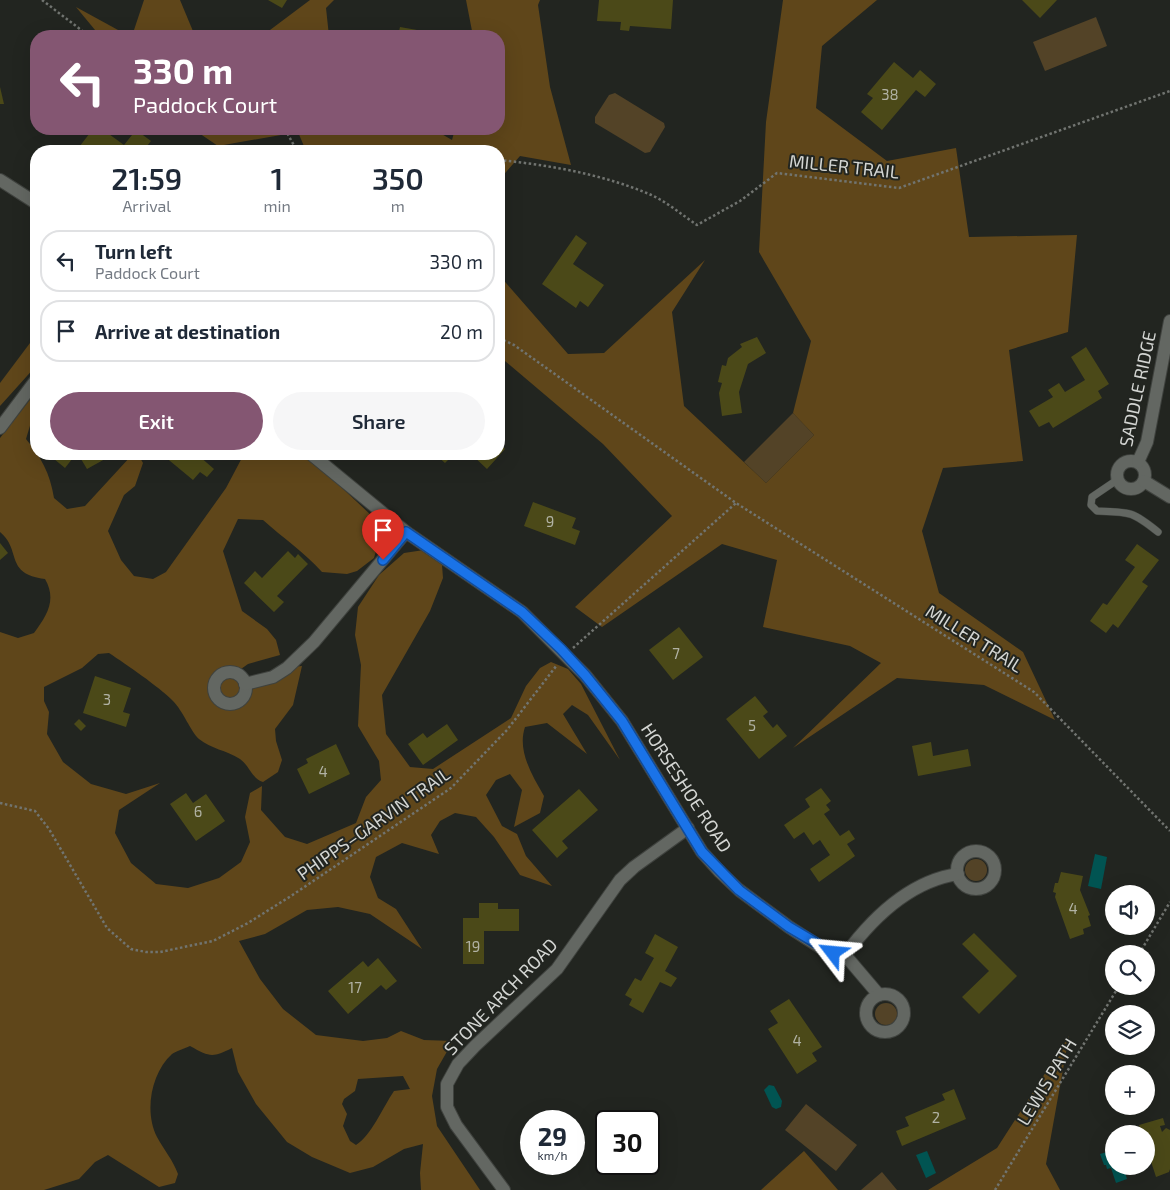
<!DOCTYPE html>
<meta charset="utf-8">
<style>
:root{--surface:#fff;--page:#f6f6f7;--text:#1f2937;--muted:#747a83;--line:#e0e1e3;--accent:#845672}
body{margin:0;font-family:"Exo 2",sans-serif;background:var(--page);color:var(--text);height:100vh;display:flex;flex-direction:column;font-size:19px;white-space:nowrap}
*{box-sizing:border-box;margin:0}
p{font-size:16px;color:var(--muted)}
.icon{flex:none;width:28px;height:28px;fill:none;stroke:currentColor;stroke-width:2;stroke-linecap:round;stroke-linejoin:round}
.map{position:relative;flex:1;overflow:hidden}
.panel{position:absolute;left:30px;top:145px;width:475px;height:315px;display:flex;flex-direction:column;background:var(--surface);border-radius:20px;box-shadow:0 5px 20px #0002}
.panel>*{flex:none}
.guide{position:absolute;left:30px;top:30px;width:475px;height:105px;border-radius:20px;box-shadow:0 5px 20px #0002;background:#845672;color:#fff;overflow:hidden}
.controls{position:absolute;left:1105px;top:885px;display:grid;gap:10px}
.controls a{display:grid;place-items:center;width:50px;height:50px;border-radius:50%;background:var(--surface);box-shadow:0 5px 20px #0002;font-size:25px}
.speed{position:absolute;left:520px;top:1110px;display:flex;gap:10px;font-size:25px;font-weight:700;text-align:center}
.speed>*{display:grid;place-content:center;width:65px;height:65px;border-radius:50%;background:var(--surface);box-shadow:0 5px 20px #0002;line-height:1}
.speed small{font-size:12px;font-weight:400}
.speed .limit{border:2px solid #111;border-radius:8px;background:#fff;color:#111}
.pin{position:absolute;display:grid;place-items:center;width:42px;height:42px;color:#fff;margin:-51px -21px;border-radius:50% 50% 50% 0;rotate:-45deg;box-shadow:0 0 5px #0007}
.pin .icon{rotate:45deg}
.me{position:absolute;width:55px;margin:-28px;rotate:299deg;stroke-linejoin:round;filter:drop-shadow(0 0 4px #0008)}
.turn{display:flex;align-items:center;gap:18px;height:105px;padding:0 20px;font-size:22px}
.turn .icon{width:65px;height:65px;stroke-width:2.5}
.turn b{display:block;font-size:35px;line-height:42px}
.eta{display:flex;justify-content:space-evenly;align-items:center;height:85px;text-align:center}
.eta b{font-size:30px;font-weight:600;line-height:35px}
.primary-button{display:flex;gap:10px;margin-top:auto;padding:10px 20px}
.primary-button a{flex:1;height:58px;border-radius:30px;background:var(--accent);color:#fff;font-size:20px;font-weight:600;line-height:58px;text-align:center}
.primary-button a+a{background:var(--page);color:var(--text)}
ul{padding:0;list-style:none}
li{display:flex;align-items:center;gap:15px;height:62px;margin:0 10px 8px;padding:0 10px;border:2px solid var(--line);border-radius:20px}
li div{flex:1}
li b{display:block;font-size:19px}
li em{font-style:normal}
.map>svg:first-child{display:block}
.green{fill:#534327}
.forest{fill:#5f461a;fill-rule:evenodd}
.water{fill:#015452}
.building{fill:#4b4918}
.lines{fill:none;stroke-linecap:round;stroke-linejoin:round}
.lane-casing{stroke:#3f423e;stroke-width:8}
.street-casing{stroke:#3f423e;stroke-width:14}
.path{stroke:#717470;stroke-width:2.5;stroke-dasharray:2.5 2.5;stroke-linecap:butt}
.lane{stroke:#636762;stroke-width:7}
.street{stroke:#636762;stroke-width:12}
.route-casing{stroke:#114b97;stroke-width:12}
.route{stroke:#1a73e8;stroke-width:9}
.labels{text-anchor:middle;stroke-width:4;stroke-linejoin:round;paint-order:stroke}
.number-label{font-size:15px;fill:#b1b2a4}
.street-label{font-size:18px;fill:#d3d5d2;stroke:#222520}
</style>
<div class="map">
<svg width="1170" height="1190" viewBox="0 0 1170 1190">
<rect width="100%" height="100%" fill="#222520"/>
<!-- green -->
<g class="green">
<path d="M1096 17 1107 46 1045 71 1033 42Z"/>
<path d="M615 93 664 123 665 127 650 152 645 153 595 123V117L609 95Z"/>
<path d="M793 413 814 435 766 483 744 462Z"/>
<circle cx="976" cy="870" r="11"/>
<circle cx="886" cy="1014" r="11"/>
<path d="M806 1104 857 1145 836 1171 785 1130Z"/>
<path d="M882 1172 897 1190H861Z"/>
</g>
<!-- forest -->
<g class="forest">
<path d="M144 0H180L195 36H132Z"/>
<path d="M310 0H334L326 8 329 36H262Z"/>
<path d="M466 0H540L538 5 550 87 571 165 520 156 499 180V151H306L298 132 218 146 193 129H433L452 140 455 129H499V36H473Z"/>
<path d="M783 0H877L822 46 816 108 887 161 956 148 969 237 1077 235 1068 332 1009 350 1023 461 943 468 922 531 939 593 1023 652 1055 720 984 685 897 678 793 748 881 663 850 646 763 627 777 560 722 544 602 627 575 607 672 516 603 444 499 356V275L568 354 604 353 705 260 672 312 684 406 766 483 814 435 793 413 811 341 759 252 766 122Z"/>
<path d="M76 7 129 36H100Z"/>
<path d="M36 335V366L0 406V383Z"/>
<path d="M36 392V414L32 419 26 439C41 457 50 473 54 498L67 509 85 506 131 456H139L143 463 135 486 124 495 108 531 121 560 134 576 153 579 166 572 226 488 244 454H306L373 517 380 536 374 558 357 571 347 574 322 572C304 552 283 538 263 520L238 519 223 551 242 611 267 629 276 640 280 655 248 664 234 674 246 678 280 668 302 666 293 705 275 729 276 741 282 760 278 772 263 782C251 778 250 766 240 759 226 750 211 749 199 739 191 732 183 711 173 701 158 686 127 665 109 653L98 654 82 668 44 687V701L49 712 47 734 63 762 91 784 126 794 160 783 119 810 115 833 131 863 156 884 188 888 219 878 241 862 250 842 245 817 250 793 262 786 261 810 285 837 307 844 356 823 366 797 381 780 379 761 358 726 361 665 355 635 358 607 379 575 404 553 424 550 442 565 443 578 430 611 382 695 386 734 410 767 433 769 511 718 526 686 540 668 551 662 568 669 581 684 620 760 588 715 572 705 563 714 587 754 547 723 525 727C517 751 532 775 544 796L540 813 514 827 522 790 510 774 496 780 486 795 502 826 517 834 526 856 552 886 520 875 494 837 476 817 455 813 440 821 431 835 439 854 402 843 376 857 370 877 378 898 396 909 422 949 370 914 338 907 307 910 265 934 239 941 260 979 283 1009 316 1035 363 1041 387 1038 401 1031 424 1040 453 1041 437 1069 432 1096 437 1126 480 1190H421L420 1173 423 1144 404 1149 373 1167 350 1173 312 1157 287 1142 256 1104 238 1072 232 1048C212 1058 210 1057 190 1046 184 1049 176 1051 172 1054 151 1073 144 1112 157 1137 164 1150 173 1160 178 1174L175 1183 159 1187 108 1155 95 1162 79 1179 44 1190H0V632L18 638 34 633C47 615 57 600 45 579 4 574 22 550 0 532V438ZM403 1076 410 1089 394 1091C383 1107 371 1136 356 1145L350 1141 343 1126 347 1114 342 1104 344 1099 355 1091 358 1079Z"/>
<path d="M1069 1036 1046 1164 1060 1190H928L997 1148Z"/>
<path d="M804 1151 838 1190H761Z"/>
</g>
<!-- water -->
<g class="water">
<path d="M1095 854 1107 857 1101 889 1088 886Z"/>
<path d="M769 1085 774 1086 782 1101 781 1107 776 1109 772 1107 764 1090Z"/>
<path d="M1114 1150V1166H1123L1127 1179 1116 1183 1111 1168 1107 1169 1106 1165H1104L1100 1154Z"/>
<path d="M927 1151 936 1173 926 1178 916 1155Z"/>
</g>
<!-- building -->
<g class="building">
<path d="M268 0H287L282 8Z"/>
<path d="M599 0H673L671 29 630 26 629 31 620 30 621 22 597 21Z"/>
<path d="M1022 0H1057L1040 18Z"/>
<path d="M400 27 417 30 416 36H398Z"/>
<path d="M894 62 913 78 920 70 936 84 925 97 916 90 882 130 861 112 873 98 867 94Z"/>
<path d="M0 87 4 104H0Z"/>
<path d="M93 129H102L124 145 136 130 151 141 143 151H76Z"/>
<path d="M576 235 587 243 573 264 604 285 588 307 580 301 576 308 542 284Z"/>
<path d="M757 337 766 353 748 364 739 392 742 413 722 416 719 393 722 383 718 382 722 365 726 366 728 358 742 347 740 344Z"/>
<path d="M1086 347 1109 384 1098 391 1102 398 1053 428 1049 422 1039 427 1029 411 1053 397 1048 390 1059 383 1065 392 1085 380 1071 357Z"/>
<path d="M499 443 505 449 487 469 471 454H499Z"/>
<path d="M48 454H76L65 468Z"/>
<path d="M78 454H114L87 469Z"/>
<path d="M166 454H201L199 456 214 469 207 477 200 472 193 480 164 456Z"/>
<path d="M435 454H454L445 463Z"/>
<path d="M533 502 576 518 572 528 580 531 575 545 524 526Z"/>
<path d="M0 543 8 553 0 560Z"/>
<path d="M1137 544 1159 560 1142 582 1148 586 1118 628 1113 624 1106 633 1090 621 1103 603 1107 605 1135 567 1125 560Z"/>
<path d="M288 551 295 558 298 554 308 564 277 596 284 602 274 612 244 583 255 571 262 578Z"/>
<path d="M679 627 703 657 673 680 649 650Z"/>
<path d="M95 676 131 688 123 712 130 714 126 727 83 713Z"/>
<path d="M755 696 768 712 763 716 773 728 777 724 787 736 759 759 726 719Z"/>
<path d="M79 719 86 726 81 731 74 724Z"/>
<path d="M447 724 458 740 423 765 408 744 423 733 427 738Z"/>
<path d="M931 742 933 756 968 749 971 766 918 776 912 746Z"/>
<path d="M336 744 350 774 309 794 297 769 308 763 306 759Z"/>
<path d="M821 788 831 801 826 805 830 810 824 814 840 836 849 830 855 839 847 844 855 856 819 882 810 869 830 855 820 840 813 845 804 832 794 839 784 825 810 807 805 799Z"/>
<path d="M579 789 598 810 562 841 568 848 557 858 532 830Z"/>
<path d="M186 793 193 803 206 794 225 821 196 841 170 804Z"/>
<path d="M1061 872 1083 876 1080 890 1090 915 1088 916 1091 926 1083 929 1084 934 1070 939 1055 897 1056 893 1053 892 1055 883H1058Z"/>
<path d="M479 903H498V909H519V931H484V964H463V918H479Z"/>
<path d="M974 933 1017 976 979 1014 962 997 989 971 962 944Z"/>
<path d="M655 934 678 947 665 971 677 978 671 987 660 982 643 1013 629 1005 632 999 625 995 635 978 641 981 654 958 645 953Z"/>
<path d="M378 958 397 981 386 990 381 985 348 1014 328 991 363 961 368 967Z"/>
<path d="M789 999 822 1047 812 1053 817 1061 797 1074 768 1029 778 1023 770 1011Z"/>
<path d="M954 1089 966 1119 902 1146 896 1131 909 1126 905 1117 945 1100 942 1094Z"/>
<path d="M1163 1118 1165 1125 1160 1126 1162 1132 1166 1128 1170 1130V1169L1169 1172 1156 1177 1147 1149 1151 1148 1146 1140V1134L1141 1132 1139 1125Z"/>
</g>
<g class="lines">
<!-- lane casing -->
<g class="lane-casing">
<path id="lane" d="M1117 480 1092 497 1091 505 1097 511C1130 512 1132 511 1158 532"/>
</g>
<!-- street casing -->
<g class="street-casing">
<g id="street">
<path d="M0 180 36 203"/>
<path d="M0 428 36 380"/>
<path d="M311 454 406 532 522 612 585 675 622 721 702 852 720 872 739 890 789 927 823 949 833 953 845 955 879 995"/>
<circle cx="1131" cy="475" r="14"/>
<path d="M1138 462 1147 442 1170 321"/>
<path d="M1144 481 1170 497"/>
<circle cx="230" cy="688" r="16"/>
<path d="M245 684 273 677 287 668 314 642 406 532"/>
<circle cx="976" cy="870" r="19"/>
<path d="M845 955C873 917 910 881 958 874"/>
<circle cx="885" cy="1013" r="19"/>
<path d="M504 1190 456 1125 447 1107V1084L458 1064 475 1046 557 969 620 880 634 867 688 828"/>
</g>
</g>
<!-- path -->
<g class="path">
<path d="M42 0 89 36"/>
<path d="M210 129 213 131 239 129"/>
<path d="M285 129 297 151"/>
<path d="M499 160C548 165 602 174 649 194 666 201 682 215 697 225L740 201 777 173 899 188 1170 91"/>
<path d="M499 338 514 345 736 503 1034 692 1170 831"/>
<path d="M573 648 736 503"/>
<path d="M0 803 35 811 49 829 107 928 131 949 146 952H160L213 941 248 923 291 896 451 788 507 730 557 665"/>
<path d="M1139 954 1170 902"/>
<path d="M995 1190 1119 986"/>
</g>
<!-- lane -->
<use href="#lane" class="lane"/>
<!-- street -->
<use href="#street" class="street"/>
</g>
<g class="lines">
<!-- route casing -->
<g class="route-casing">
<path id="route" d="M383 560 406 532 522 612 561 649 585 675 622 721 702 852 739 890 789 927 833 953"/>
</g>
<!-- route -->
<use href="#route" class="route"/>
</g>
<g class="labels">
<!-- number labels -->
<g class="number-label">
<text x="890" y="100">38</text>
<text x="550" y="527">9</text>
<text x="676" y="659">7</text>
<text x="107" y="705">3</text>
<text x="752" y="731">5</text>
<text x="323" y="777">4</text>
<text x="198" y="817">6</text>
<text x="1073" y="914">4</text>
<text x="473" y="952">19</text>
<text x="355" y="993">17</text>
<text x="797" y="1046">4</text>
<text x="936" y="1123">2</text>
</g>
<!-- street labels -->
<g class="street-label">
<text transform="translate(844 167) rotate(6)" y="6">MILLER TRAIL</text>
<text transform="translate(1138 389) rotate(-78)" y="6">SADDLE RIDGE</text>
<text transform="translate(974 639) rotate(32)" y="6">MILLER TRAIL</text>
<text transform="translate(686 788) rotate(57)" y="6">HORSESHOE ROAD</text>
<text transform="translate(374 824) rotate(-35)" y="6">PHIPPS–GARVIN TRAIL</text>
<text transform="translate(501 997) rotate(-46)" y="6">STONE ARCH ROAD</text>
<text transform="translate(1047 1082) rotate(-59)" y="6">LEWIS PATH</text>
</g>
</g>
</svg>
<div class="controls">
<a><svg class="icon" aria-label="sound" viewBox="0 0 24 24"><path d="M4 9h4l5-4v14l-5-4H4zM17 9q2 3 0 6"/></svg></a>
<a><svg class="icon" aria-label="search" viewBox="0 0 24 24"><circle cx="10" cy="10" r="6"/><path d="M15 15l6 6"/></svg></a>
<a><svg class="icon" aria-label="layers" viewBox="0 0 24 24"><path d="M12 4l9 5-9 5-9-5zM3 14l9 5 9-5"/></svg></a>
<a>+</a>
<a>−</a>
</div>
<div class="speed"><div>29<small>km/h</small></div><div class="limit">30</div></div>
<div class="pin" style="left:383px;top:560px;background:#d93025"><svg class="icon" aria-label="arrive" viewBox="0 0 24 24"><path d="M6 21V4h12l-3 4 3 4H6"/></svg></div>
<svg class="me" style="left:833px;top:953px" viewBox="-20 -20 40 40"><path d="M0-17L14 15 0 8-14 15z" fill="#1a73e8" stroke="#fff" stroke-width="4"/></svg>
<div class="guide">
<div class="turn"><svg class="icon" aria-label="left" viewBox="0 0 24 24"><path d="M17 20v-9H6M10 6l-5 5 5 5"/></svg><div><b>330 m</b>Paddock Court</div></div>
</div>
<section class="panel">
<div class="eta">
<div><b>21:59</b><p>Arrival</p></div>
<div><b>1</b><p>min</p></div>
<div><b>350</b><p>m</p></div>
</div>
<ul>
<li><svg class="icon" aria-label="left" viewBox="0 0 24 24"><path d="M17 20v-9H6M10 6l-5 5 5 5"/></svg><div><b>Turn left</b><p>Paddock Court</p></div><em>330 m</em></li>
<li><svg class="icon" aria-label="arrive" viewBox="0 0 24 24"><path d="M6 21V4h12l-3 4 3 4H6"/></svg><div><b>Arrive at destination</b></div><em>20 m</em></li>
</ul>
<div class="primary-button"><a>Exit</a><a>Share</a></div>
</section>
</div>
